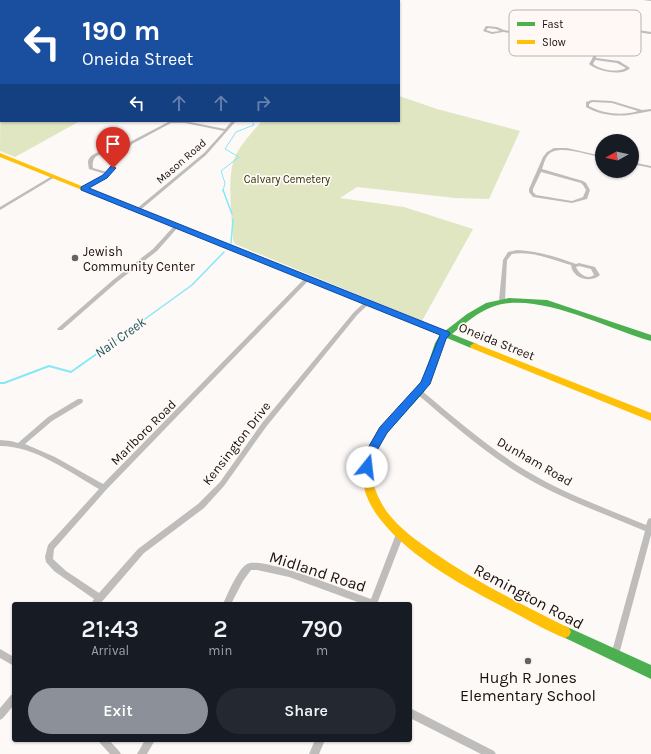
<!DOCTYPE html>
<style>
:root{--surface:#171b24;--page:#242831;--text:#f1f3f6;--muted:#9ea1a6;--accent:#8c9099}
body{margin:0;font-family:Karla,sans-serif;background:var(--page);color:var(--text);height:100vh;display:flex;flex-direction:column;font-size:15px;white-space:nowrap}
*{box-sizing:border-box;margin:0}
p{font-size:13px;color:var(--muted)}
.icon{flex:none;width:22px;height:22px;fill:none;stroke:currentColor;stroke-width:2;stroke-linecap:round;stroke-linejoin:round}
.map{position:relative;flex:1;overflow:hidden}
.side{position:absolute;left:12px;top:602px;width:400px;height:140px;display:flex;flex-direction:column;background:var(--surface);border-radius:4px;box-shadow:0 1px 3px #0004}
.side>*{flex:none}
.hud{position:absolute;left:0px;top:0px;width:400px;height:122px;box-shadow:0 1px 3px #0004;background:#1a4fa0;color:#fff;overflow:hidden}
.needle{width:26px;rotate:262deg}
.tools{position:absolute;left:595px;top:134px;display:grid;gap:8px}
.tools a{display:grid;place-items:center;width:44px;height:44px;border-radius:50%;background:var(--surface);box-shadow:0 1px 3px #0004;font-size:20px}
.pin{position:absolute;display:grid;place-items:center;width:34px;height:34px;color:#fff;margin:-41px -17px;border-radius:50% 50% 50% 0;rotate:-45deg;box-shadow:0 0 4px #0007}
.pin .icon{rotate:45deg}
.me{position:absolute;width:44px;margin:-22px;rotate:16deg;stroke-linejoin:round;filter:drop-shadow(0 0 3px #0008)}
.turn{display:flex;align-items:center;gap:14px;height:84px;padding:0 16px;font-size:18px}
.turn .icon{width:52px;height:52px;stroke-width:2.5}
.turn b{display:block;font-size:28px;line-height:34px}
.lanes{display:flex;align-items:center;height:38px;padding:0 16px;background:#0003;justify-content:center;gap:20px;direction:ltr}
.lanes .off{opacity:.35}
.eta{display:flex;justify-content:space-evenly;align-items:center;height:68px;text-align:center}
.eta b{font-size:24px;font-weight:600;line-height:28px}
.cta{display:flex;gap:8px;margin-top:auto;padding:8px 16px}
.cta a{flex:1;height:46px;border-radius:24px;background:var(--accent);color:#fff;font-size:16px;font-weight:600;line-height:46px;text-align:center}
.cta a+a{background:var(--page);color:var(--text)}
.map>svg:first-child{display:block}
.green{fill:#e1e6c2}
.lines{fill:none;stroke-linecap:round;stroke-linejoin:round}
.stream-far2{stroke:#86e8f7;stroke-width:1}
.stream-far1{stroke:#86e8f7;stroke-width:1.5}
.stream{stroke:#86e8f7;stroke-width:2}
.street{fill:#bfbdbc;fill-rule:evenodd}
.fast{fill:#4caf50;fill-rule:evenodd}
.slow{fill:#ffc107;fill-rule:evenodd}
.route{fill:#1a73e8;stroke:#114b97}
.poi-dot{fill:#666360;stroke:#fff8f4;stroke-width:1.5}
.labels{text-anchor:middle;stroke-width:3.5;stroke-linejoin:round;paint-order:stroke}
.far-street-label{font-size:11px;fill:#16120f;stroke:#fff8f4}
.far-park-label{font-size:11px;fill:#2c3006;stroke:#fff8f4}
.poi-label{font-size:13px;fill:#16120f;stroke:#fff8f4;text-anchor:start}
.street-label{font-size:13px;fill:#16120f;stroke:#fff8f4}
.water-label{font-size:14px;font-style:italic;fill:#1a555e;stroke:#fff8f4}
.near-street-label{font-size:16px;fill:#16120f;stroke:#fff8f4}
.near-poi-label{font-size:16px;fill:#16120f;stroke:#fff8f4}
.key{fill:#fff8f4;stroke:#b9b3af;stroke-width:1}
.key-label{font-size:11px;fill:#16120f}
</style>
<div class="map">
<svg width="651" height="754" viewBox="0 0 651 754">
<rect width="100%" height="100%" fill="#fcf9f7"/>
<!-- green -->
<g class="green">
<path d="M4 0H204L4 1Z"/>
<path d="M1 30V121H80L15 157 0 151Z"/>
<path d="M399 96 437 109 520 131 489 199 455 198 357 187 340 198 404 207 473 229 422 321 235 244 233 240C232 217 227 179 234 159 239 146 253 131 262 121H399Z"/>
</g>
<g class="lines">
<!-- stream-far2 -->
<path class="stream-far2" d="M223 191 225 183 221 171 239 157 225 149 236 132 254 125 252 121"/>
<!-- stream-far1 -->
<g class="stream-far1">
<path d="M223 190 232 214"/>
<path d="M231 243 233 219"/>
<path d="M127 332 192 285 224 252"/>
</g>
<!-- stream -->
<path class="stream" d="M0 383H4L49 366 71 372 129 331"/>
<!-- street -->
<g class="street">
<path d="M0 0 2 1 1 3 0 2Z"/>
<path d="M643 0H651V1Z"/>
<path d="M486 26 497 27 504 30 598 44C600 40 603 34 607 31 617 25 640 31 651 32V34C642 33 618 28 610 32 603 35 598 51 596 58L619 61 630 68C622 77 597 71 589 64L592 59 597 46 503 32 492 34 483 31ZM488 28 496 29 500 31 492 32 486 30ZM595 60 617 63 626 68C616 73 601 70 593 64Z"/>
<rect x="0" y="27" width="1" height="2"/>
<path d="M592 100 612 101 642 110 651 109V111C644 112 637 114 629 115 614 117 598 114 586 107V102ZM592 102 612 103 638 111C623 116 603 114 589 106V104Z"/>
<path d="M170 121H185L225 129 232 121H236L206 155 139 211H137L135 210 204 153 224 131 185 123H171L132 144 109 175 85 190H81V188L105 174 89 169C89 169 88 163 88 162 90 149 113 150 123 151L130 142ZM113 153H122L107 172 93 168C91 154 102 153 113 153Z"/>
<path d="M554 148H567L602 156V158C590 155 560 145 550 153 545 157 544 164 542 169L583 181 586 183 590 190 587 199 572 203 533 197 529 192V189L543 157 547 152ZM541 172 581 183 583 185 586 190 583 197 572 201 536 195 533 192V189Z"/>
<path d="M632 162 651 166V168L632 164Z"/>
<path d="M52 176 55 177 0 210V207Z"/>
<path d="M175 225H177L179 226 157 251 117 282 62 330H58L57 329 58 328 113 280 153 249Z"/>
<path d="M517 250C537 251 557 257 576 264L579 263 595 267 600 275C590 284 572 278 571 265L567 264C549 258 530 251 512 254L507 260 505 300 502 302 500 301 499 300 503 260 508 252ZM579 266 591 269 594 275C587 280 579 274 576 267Z"/>
<path d="M307 277 309 278V280L106 490 54 549 53 559 66 571 99 593 138 549 198 504 220 482 262 423 354 312 365 302 367 301 370 303 358 314 266 427 224 486 204 508 144 553 100 604H91L94 599 54 571 46 562 45 557 48 545 99 489C69 472 35 446 0 446V440L11 441 18 443 48 417 78 399H82L83 401 82 403 52 421 25 444 55 457 103 484 305 278Z"/>
<path d="M417 390H421C454 418 488 447 525 470 563 493 605 508 646 525L648 519 651 518V535L618 658 615 659 612 658 611 655 645 531C603 513 559 498 520 474 483 451 450 422 417 394L416 392Z"/>
<path d="M400 531 403 532 404 534 377 604H363L289 577 257 570H251L243 581 231 604H223C227 595 238 569 247 564 263 556 350 592 371 599L396 534 397 532Z"/>
<path d="M0 649 14 657V666L0 658Z"/>
<path d="M14 694V705L3 718 0 720V708L11 695Z"/>
<path d="M410 708 494 751 496 754H481L410 718Z"/>
<path d="M98 740H109L119 751 121 754H110L100 743Z"/>
<path d="M145 740H155L147 754H137Z"/>
<path d="M315 740H325L319 754H309Z"/>
</g>
<!-- fast -->
<g class="fast">
<path d="M181 226 445 331 467 314 486 303 509 298 547 300 651 335V341C607 329 536 290 492 307 478 312 464 324 452 334L477 344 478 346 477 348H471L447 338 443 343 432 376 424 392 384 436H378L376 433 378 430 417 388 424 376 435 343 440 335 179 229V227Z"/>
<path d="M565 626 651 665V679L561 636 559 632 561 628Z"/>
</g>
<!-- slow -->
<g class="slow">
<path d="M0 153 183 227 184 228 181 230 179 229 0 157Z"/>
<path d="M474 343 651 413V421L471 348 470 346Z"/>
<path d="M381 429 384 430 386 433C379 447 369 462 372 479 375 491 380 502 387 512 399 528 417 541 433 552 476 582 523 605 569 628L571 632 569 636 565 638C546 631 529 620 511 611 467 588 411 559 380 519 371 508 364 493 362 478 359 461 370 445 378 430Z"/>
</g>
</g>
<!-- route -->
<path class="route" d="M111 166 116 168 107 178 89 188 449 332 450 334 446 339 430 384 387 433 375 454 371 470 367 471 364 470 362 467 365 453 380 427 421 382 440 335 81 190V187L103 175Z"/>
<!-- markers -->
<g class="poi-dot">
<circle cx="75" cy="258" r="4"/>
<circle cx="528" cy="661" r="4"/>
</g>
<g class="labels">
<!-- far-street labels -->
<g class="far-street-label">
<text transform="translate(181 161) rotate(-41)" y="4">Mason Road</text>
</g>
<!-- far-park labels -->
<g class="far-park-label">
<text x="287" y="183">Calvary Cemetery</text>
</g>
<!-- poi labels -->
<g class="poi-label">
<text x="83" y="256">Jewish<tspan x="83" dy="15">Community Center</tspan></text>
</g>
<!-- street labels -->
<g class="street-label">
<text transform="translate(497 341) rotate(22)" y="5">Oneida Street</text>
<text transform="translate(143 432) rotate(-45)" y="5">Marlboro Road</text>
<text transform="translate(236 443) rotate(-52)" y="5">Kensington Drive</text>
<text transform="translate(535 461) rotate(30)" y="5">Dunham Road</text>
</g>
<!-- water labels -->
<g class="water-label">
<text transform="translate(120 337) rotate(-36)" y="5">Nail Creek</text>
</g>
<!-- near-street labels -->
<g class="near-street-label">
<text transform="translate(318 571) rotate(18)" y="6">Midland Road</text>
<text transform="translate(529 596) rotate(28)" y="6">Remington Road</text>
</g>
<!-- near-poi labels -->
<g class="near-poi-label">
<text x="528" y="683">Hugh R Jones<tspan x="528" dy="18">Elementary School</tspan></text>
</g>
</g>
<!-- legend -->
<rect x="509" y="10" width="132" height="46" rx="6" class="key"/>
<rect x="517" y="22" width="18" height="4" fill="#4caf50"/>
<rect x="517" y="40" width="18" height="4" fill="#ffc107"/>
<g class="key-label">
<text x="542" y="28">Fast</text>
<text x="542" y="46">Slow</text>
</g>
</svg>
<div class="tools">
<a><svg class="needle" viewBox="-14 -14 28 28"><path d="M0-13l5 13h-10z" fill="#e53935"/><path d="M0 13l5-13h-10z" fill="#9ea1a6"/></svg></a>
</div>
<div class="pin" style="left:113px;top:168px;background:#d93025"><svg class="icon" aria-label="arrive" viewBox="0 0 24 24"><path d="M6 21V4h12l-3 4 3 4H6"/></svg></div>
<svg class="me" style="left:367px;top:467px" viewBox="-20 -20 40 40"><circle r="19" fill="#fff"/><path d="M0-13L10 11 0 6-10 11z" fill="#1a73e8"/></svg>
<div class="hud">
<div class="turn"><svg class="icon" aria-label="left" viewBox="0 0 24 24"><path d="M17 20v-9H6M10 6l-5 5 5 5"/></svg><div><b>190 m</b>Oneida Street</div></div>
<div class="lanes"><svg class="icon" aria-label="left" viewBox="0 0 24 24"><path d="M17 20v-9H6M10 6l-5 5 5 5"/></svg><svg class="icon off" aria-label="ahead" viewBox="0 0 24 24"><path d="M12 20V5M6 11l6-6 6 6"/></svg><svg class="icon off" aria-label="ahead" viewBox="0 0 24 24"><path d="M12 20V5M6 11l6-6 6 6"/></svg><svg class="icon off" aria-label="right" viewBox="0 0 24 24"><path d="M7 20v-9h11M14 6l5 5-5 5"/></svg></div>
</div>
<section class="side">
<div class="eta">
<div><b>21:43</b><p>Arrival</p></div>
<div><b>2</b><p>min</p></div>
<div><b>790</b><p>m</p></div>
</div>
<div class="cta"><a>Exit</a><a>Share</a></div>
</section>
</div>
